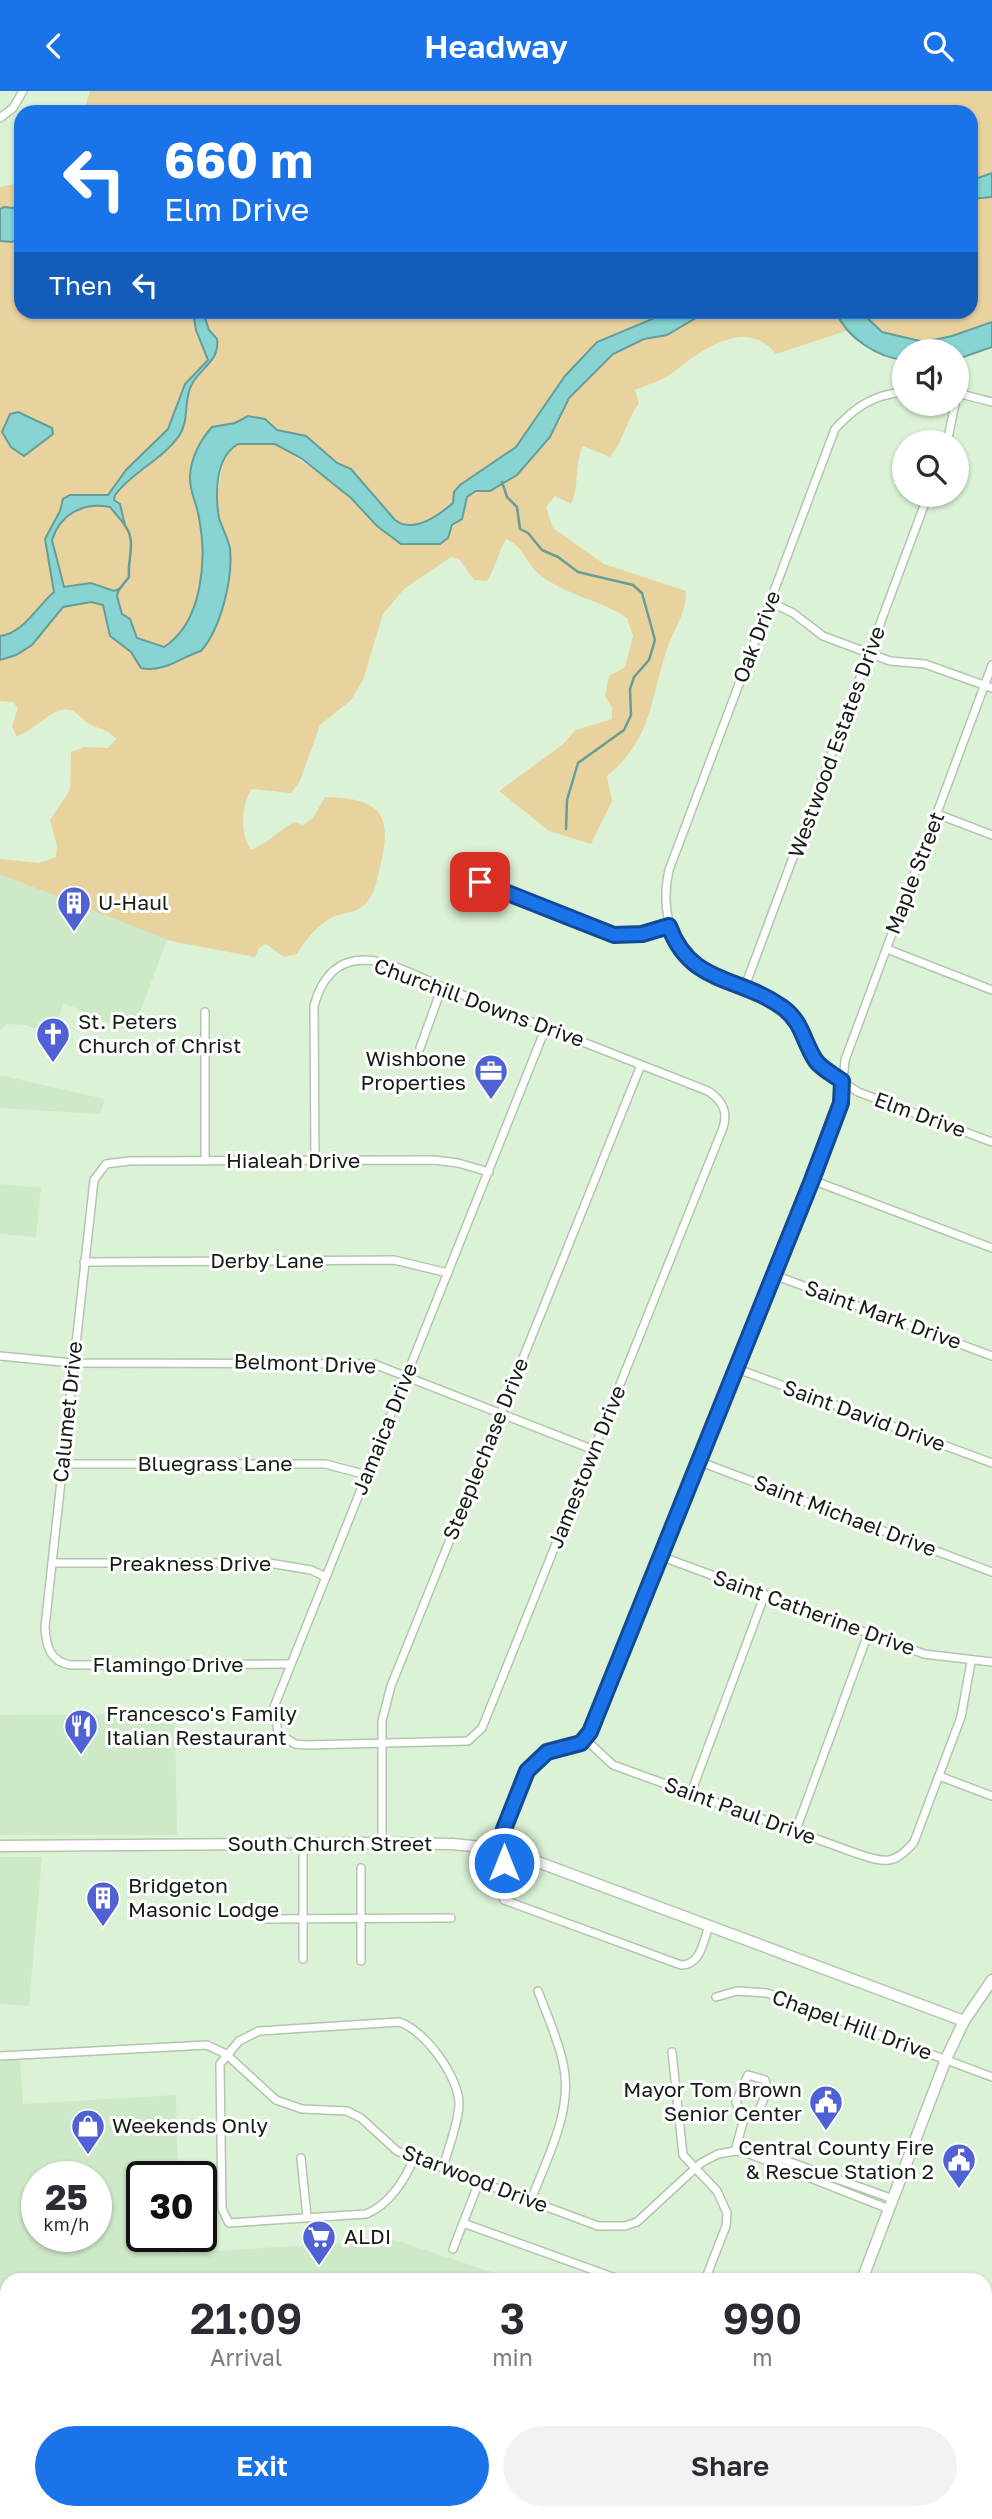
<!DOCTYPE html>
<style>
:root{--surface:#fff;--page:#f2f2f3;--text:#2b2b33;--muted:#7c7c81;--accent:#1a73e8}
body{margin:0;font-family:"Golos Text",sans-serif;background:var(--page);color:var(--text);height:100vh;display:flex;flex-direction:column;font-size:26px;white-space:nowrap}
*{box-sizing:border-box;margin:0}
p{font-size:23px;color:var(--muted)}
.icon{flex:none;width:38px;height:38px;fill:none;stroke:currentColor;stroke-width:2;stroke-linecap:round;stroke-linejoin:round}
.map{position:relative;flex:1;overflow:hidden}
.panel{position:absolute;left:0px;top:2182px;width:992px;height:247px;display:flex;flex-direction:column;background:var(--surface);border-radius:21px 21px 0 0;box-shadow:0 2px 5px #0004}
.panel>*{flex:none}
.banner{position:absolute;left:14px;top:14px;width:964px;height:214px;border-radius:21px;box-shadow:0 2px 5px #0004;background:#1a73e8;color:#fff;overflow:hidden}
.buttons{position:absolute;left:892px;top:248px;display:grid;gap:14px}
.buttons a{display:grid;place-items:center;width:77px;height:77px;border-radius:50%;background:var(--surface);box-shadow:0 2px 5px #0004;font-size:35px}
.speed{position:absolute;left:21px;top:2070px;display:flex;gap:14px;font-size:35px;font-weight:700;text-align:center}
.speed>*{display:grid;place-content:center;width:91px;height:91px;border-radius:50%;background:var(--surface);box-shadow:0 2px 5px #0004;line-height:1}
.speed small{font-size:18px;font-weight:400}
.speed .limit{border:4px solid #111;border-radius:10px;background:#fff;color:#111}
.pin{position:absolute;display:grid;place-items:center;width:60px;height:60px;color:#fff;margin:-30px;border-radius:14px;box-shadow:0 4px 10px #0006}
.me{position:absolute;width:77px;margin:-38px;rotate:0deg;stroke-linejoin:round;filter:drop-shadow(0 0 5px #0008)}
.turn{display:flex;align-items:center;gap:24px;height:147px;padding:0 35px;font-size:32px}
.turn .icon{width:91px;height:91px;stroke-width:2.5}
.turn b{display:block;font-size:49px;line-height:60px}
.then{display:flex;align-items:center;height:66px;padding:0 35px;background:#0003;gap:14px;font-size:26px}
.eta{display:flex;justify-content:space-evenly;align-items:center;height:119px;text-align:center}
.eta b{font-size:42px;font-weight:600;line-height:49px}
.action{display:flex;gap:14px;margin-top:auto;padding:14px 35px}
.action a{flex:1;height:80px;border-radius:42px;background:var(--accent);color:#fff;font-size:28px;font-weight:600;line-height:80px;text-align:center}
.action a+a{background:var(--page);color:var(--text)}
header{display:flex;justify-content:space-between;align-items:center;height:91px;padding:0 35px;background:var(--accent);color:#fff;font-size:32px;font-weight:600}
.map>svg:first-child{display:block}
.built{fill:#cde9c8;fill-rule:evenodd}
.green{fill:#e8d39f}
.water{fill:#87d4d2;stroke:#659d99;stroke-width:2}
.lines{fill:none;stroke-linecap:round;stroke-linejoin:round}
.stream{stroke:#659d99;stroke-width:2.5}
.street-casing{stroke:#b1c7ad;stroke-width:10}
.secondary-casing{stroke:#b1c7ad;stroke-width:13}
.primary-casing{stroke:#5e6732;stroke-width:15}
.street{stroke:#fff;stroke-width:7}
.secondary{stroke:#fff;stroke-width:10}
.primary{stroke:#b6bc8e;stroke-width:12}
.route-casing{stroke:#114b97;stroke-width:18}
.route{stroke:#1a73e8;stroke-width:12}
.labels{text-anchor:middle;stroke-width:6;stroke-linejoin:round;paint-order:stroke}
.street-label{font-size:21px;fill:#151d14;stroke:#fff}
.poi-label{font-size:21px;fill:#151d14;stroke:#fff;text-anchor:start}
</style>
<header><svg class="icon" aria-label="back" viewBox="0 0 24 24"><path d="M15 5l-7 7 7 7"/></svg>Headway<svg class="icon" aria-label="search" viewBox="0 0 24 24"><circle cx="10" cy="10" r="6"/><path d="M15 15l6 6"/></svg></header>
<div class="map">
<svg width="992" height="2428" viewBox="0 0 992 2428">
<rect width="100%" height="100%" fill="#dbf2d7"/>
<!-- built -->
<g class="built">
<path d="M0 778 169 844 132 942 64 912 52 943 25 934 7 933 0 939Z"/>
<path d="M0 985H4L105 1008 100 1023 0 1017Z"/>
<path d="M0 1093 41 1097 36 1146 0 1143Z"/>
<path d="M175 1623 177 1744H0V1624Z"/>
<path d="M0 1766H42L29 1915 0 1913Z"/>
<path d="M0 1962 20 1970 23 2013 176 2004 178 2086H142V2146H179L180 2162 395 2149 515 2189H7V2224H0ZM37 2086H96V2146H37Z"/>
<path d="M0 2266H7V2422H76L74 2428H0Z"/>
<path d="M985 2282 992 2284V2428H790L792 2422H985Z"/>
<path d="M335 2422H552L564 2428H351Z"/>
<path d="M615 2422H769L767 2428H626Z"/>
</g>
<!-- green -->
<g class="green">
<path d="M90 0H992V238L967 251H884L848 221 971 220V21H84Z"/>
<path d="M21 91V220L691 221 599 263 541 338 475 392 454 423 399 443 279 347 219 348 213 442 193 545 150 564 111 516 82 500 0 555V96Z"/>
<path d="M706 221H836L840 231 849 239 776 263C745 224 699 261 671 283 662 290 646 294 635 299L639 312C627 329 623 350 610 366L583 355C574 373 580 394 571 413L555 405 546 416 553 437 604 473 686 500C686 524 673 539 666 561 650 611 651 650 607 685L612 710 591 753 549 740 499 700 562 654 576 639 612 628V616L605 605 609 585 625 576 633 545 627 527C599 508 566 505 539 483 526 472 523 455 506 448 498 462 496 476 487 490L474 489 459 468 451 466 404 498 383 523 363 589 351 609 320 634 300 690 291 702 251 698C241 718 240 741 251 759 268 752 278 740 294 731L303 734 313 727 325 706C385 707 393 726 379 780 376 793 373 809 360 817 353 822 342 822 335 825 318 833 306 848 297 863L284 866 266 853 259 857 255 866 171 850 0 783V768L39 772 56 766 57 755 50 729 70 699 71 661 85 656 108 657 116 648C107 637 99 639 88 632 82 629 76 620 70 619 53 614 34 641 16 645L12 635 18 617 13 611 0 610V569L16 564 32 554 63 516 91 511 103 514 110 545 131 561 142 577 162 578 205 557 228 496 229 452 219 425 217 405 224 366 227 360 238 353 264 351 280 355 338 396 390 446 406 454H435L457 432 464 420 467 406 517 384 560 329 569 307 613 263 644 248 667 244Z"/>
</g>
<!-- water -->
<g class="water">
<path d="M992 82V106L971 108 972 89Z"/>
<path d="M4 116 21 118V146L12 151 0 150V118Z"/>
<path d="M193 221H203L209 239 217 248C220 270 201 276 192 293 183 308 190 329 179 345 162 369 133 380 115 404L114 409 120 413 125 434 110 416C83 411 60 423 52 449L64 496 91 492 114 500 119 498 117 505 122 523 130 528 137 547 164 556C203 531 207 468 199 427 197 412 189 400 190 385 191 367 200 349 212 336L235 332 248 325 265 328 277 339 306 345 337 372 351 378 395 429C413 443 438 425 453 412L454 401 460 394 516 356 565 285 597 251 669 221H706L667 244 644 248 613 263 569 307 550 346 517 384 490 400H476L467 406 462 428 452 434 448 447 440 453H401L377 435 351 407 301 367 275 353H238C215 366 215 403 219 427 222 437 228 447 230 458 233 488 221 537 201 560 181 566 165 582 141 577L131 561 110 545 103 514 91 511 63 516 32 554 16 564 0 569V545C23 543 38 514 54 501L45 448 60 420 63 408 70 404H108L126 379 168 338 185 293 208 269 196 239Z"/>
<path d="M836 221H861L882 241 924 251 952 245 992 231V256L958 268 957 261H905V269C878 267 847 247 836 221Z"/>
<path d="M18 321 52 337 53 343 24 365 11 356 2 341 10 323Z"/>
</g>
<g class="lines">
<!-- stream -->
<g class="stream">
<path d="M502 391 507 406 517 416 520 438 528 442 542 459 558 466 578 481 633 494 642 502 655 549 649 569 634 586 630 598 631 624 624 639 578 672 567 709 566 738"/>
<path d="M118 500 129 486C127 467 138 449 123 432"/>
</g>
<!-- street casing -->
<g class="street-casing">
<g id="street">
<path d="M0 27 13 17 23 0"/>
<path d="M905 301C874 303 855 316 835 338L669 779C658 829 677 872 726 891 749 900 775 907 793 925 806 939 806 960 818 973 829 984 845 992 858 1001L992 1051"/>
<path d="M957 302 992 311"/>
<path d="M947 352 955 313"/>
<path d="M770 511 793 522 823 545 890 570 925 573 992 597"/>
<path d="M937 723 992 744"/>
<circle cx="466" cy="777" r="9"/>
<path d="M473 783C490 801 590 841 616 845 635 847 652 840 669 835"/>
<path d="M887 858 992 899"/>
<path d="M744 898 928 404"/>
<path d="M420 957 442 896"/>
<path d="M205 1070V921"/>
<path d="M315 1070 314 915C321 889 335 869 365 869 394 870 427 891 455 901 539 934 624 967 708 1000 725 1011 729 1024 721 1042L482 1637 468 1650 307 1654 295 1653 278 1642 274 1616 546 936"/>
<path d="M812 1089 992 1157"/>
<path d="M84 1171 394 1169 448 1182"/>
<path d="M774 1184 992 1265"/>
<path d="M0 1265 72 1272 374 1273 594 1359"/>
<path d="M735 1277 992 1372"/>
<path d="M698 1370 992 1481"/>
<path d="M62 1373H325L367 1384"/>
<path d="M660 1465 924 1563 992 1571"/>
<path d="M52 1472H269L311 1479 326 1486"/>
<path d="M290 1573 71 1574C50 1571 46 1555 45 1536L94 1089 106 1073 129 1070 434 1069 458 1072 489 1081"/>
<path d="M585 1648 613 1674 858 1763C885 1772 895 1774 914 1751L961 1626 971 1571"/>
<path d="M939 1685 992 1705"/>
<path d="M691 1702 765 1503"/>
<path d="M796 1739 868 1543"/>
<path d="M382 1752V1630L391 1595 641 974"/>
<path d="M303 1753V1868"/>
<path d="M361 1777V1870"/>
<path d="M264 1828 451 1827"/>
<path d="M709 1835C703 1851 701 1874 681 1874L504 1809 497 1796C503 1777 502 1767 502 1748 502 1728 523 1680 537 1668 554 1654 576 1660 590 1641L812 1089 841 1012 845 969 992 574"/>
<path d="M716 1906 737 1900 767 1902 992 1986"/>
<path d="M672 1961 683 2064 717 2100 727 2122 726 2135 705 2189"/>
<path d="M0 1965 207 1954 226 1963 276 2009 302 2018 347 2020 361 2027 397 2060 598 2135H625L637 2131 701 2072 718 2063 735 2060 762 2061 893 2108"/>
<path d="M748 1984 765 1989C769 2000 761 2018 753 2026L740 2020 736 2011Z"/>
<path d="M735 2060 745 2024"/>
<path d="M747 2062 889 2118"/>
<path d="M301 2067 307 2126"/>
<path d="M414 2067C405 2089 389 2114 366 2123L229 2132 222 2118 220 1973 239 1950 259 1940 399 1931C424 1938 460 1987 459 2014 458 2034 448 2057 443 2077"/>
<path d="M531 2109C547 2067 574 2018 563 1972 558 1948 547 1924 538 1900"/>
<path d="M463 2132 621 2189"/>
<path d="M453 2158 479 2091"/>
<path d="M162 2428 164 2422"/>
<path d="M290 2428 292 2423"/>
</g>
</g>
<!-- secondary casing -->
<g class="secondary-casing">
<g id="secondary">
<path d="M0 1755 382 1752 452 1753 503 1758 964 1930"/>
<path d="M862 2189 946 1968 964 1930 992 1889"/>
<path d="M778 2428 780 2422"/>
</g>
</g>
<!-- primary casing -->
<g class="primary-casing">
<g id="primary">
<path d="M0 2236H7"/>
<path d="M0 2257H7"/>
<path d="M583 2422 595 2428"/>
</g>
</g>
<!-- street -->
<use href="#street" class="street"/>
<!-- secondary -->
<use href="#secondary" class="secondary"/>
<!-- primary -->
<use href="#primary" class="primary"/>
</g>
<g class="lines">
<!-- route casing -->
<g class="route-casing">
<path id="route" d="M480 791 614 844 642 843 669 835C690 894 739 885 782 916 803 931 803 951 816 970 822 978 834 984 842 990L841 1012 812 1089 590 1641 581 1652 547 1661 527 1680 504 1738V1772"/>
</g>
<!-- route -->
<use href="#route" class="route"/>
</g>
<!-- icons -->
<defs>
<g id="building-pin" transform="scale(1.75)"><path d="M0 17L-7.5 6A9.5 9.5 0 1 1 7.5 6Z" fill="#5060d5" stroke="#fff"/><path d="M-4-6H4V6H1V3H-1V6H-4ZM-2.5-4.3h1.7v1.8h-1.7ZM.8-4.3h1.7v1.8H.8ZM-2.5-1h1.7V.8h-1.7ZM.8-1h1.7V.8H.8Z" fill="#fff"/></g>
<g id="church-pin" transform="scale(1.75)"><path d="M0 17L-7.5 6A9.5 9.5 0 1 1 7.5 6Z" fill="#5060d5" stroke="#fff"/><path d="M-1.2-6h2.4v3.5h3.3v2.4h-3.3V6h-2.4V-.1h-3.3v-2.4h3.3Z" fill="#fff"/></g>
<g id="office-pin" transform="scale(1.75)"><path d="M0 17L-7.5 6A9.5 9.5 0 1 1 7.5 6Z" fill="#5060d5" stroke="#fff"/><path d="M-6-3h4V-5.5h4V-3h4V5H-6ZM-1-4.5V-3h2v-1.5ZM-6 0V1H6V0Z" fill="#fff"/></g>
<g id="restaurant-pin" transform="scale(1.75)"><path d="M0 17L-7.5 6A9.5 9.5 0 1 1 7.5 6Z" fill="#5060d5" stroke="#fff"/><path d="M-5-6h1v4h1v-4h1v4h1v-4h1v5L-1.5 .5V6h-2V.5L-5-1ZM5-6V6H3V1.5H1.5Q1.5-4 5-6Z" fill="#fff"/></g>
<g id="civic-pin" transform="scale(1.75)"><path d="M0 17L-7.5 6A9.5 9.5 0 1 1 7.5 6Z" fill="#5060d5" stroke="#fff"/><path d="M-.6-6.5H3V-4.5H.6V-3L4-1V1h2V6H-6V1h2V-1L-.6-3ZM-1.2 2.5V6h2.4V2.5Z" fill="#fff"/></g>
<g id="shop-pin" transform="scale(1.75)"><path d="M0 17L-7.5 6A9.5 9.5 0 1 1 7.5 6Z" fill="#5060d5" stroke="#fff"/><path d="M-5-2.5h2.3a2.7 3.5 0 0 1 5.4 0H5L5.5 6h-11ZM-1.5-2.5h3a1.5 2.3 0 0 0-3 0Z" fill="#fff"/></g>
<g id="supermarket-pin" transform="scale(1.75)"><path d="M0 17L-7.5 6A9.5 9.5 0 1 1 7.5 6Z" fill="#5060d5" stroke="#fff"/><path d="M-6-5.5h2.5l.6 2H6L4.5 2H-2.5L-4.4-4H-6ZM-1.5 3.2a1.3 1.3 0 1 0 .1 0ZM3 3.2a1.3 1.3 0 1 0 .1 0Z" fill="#fff"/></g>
</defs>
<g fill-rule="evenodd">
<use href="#building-pin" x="74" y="812"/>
<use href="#church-pin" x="53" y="943"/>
<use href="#office-pin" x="491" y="980"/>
<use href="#restaurant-pin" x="81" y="1635"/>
<use href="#building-pin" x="103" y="1807"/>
<use href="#civic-pin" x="826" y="2011"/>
<use href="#shop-pin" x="88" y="2035"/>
<use href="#civic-pin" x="959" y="2069"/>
<use href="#supermarket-pin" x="319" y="2146"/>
</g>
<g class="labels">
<!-- street labels -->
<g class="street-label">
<text transform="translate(757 546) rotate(-69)" y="7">Oak Drive</text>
<text transform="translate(837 651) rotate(-70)" y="7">Westwood Estates Drive</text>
<text transform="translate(915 782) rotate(-69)" y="7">Maple Street</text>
<text transform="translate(479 912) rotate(20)" y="7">Churchill Downs Drive</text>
<text transform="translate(920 1024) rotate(20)" y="7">Elm Drive</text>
<text x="293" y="1077">Hialeah Drive</text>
<text x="267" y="1177">Derby Lane</text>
<text transform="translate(883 1224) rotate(20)" y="7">Saint Mark Drive</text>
<text transform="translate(305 1273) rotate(2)" y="7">Belmont Drive</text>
<text transform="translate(68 1321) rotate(-84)" y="7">Calumet Drive</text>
<text transform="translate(864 1325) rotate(20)" y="7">Saint David Drive</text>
<text transform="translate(385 1338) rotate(-68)" y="7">Jamaica Drive</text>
<text transform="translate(486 1358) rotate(-68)" y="7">Steeplechase Drive</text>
<text x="215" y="1380">Bluegrass Lane</text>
<text transform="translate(587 1376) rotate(-68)" y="7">Jamestown Drive</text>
<text transform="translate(845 1425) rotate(21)" y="7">Saint Michael Drive</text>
<text x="190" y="1480">Preakness Drive</text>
<text transform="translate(814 1522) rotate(20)" y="7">Saint Catherine Drive</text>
<text x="168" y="1581">Flamingo Drive</text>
<text transform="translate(740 1720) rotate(20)" y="7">Saint Paul Drive</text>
<text x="330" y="1760">South Church Street</text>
<text transform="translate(852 1934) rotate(20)" y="7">Chapel Hill Drive</text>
<text transform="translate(475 2088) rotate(21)" y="7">Starwood Drive</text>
</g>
<!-- poi labels -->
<g class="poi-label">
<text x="98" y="819">U-Haul</text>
<text x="78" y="938">St. Peters<tspan x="78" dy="24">Church of Christ</tspan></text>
<text x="466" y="975" text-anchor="end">Wishbone<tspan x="466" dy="24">Properties</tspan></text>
<text x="106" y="1630">Francesco's Family<tspan x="106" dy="24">Italian Restaurant</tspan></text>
<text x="128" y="1802">Bridgeton<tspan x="128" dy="24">Masonic Lodge</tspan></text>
<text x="802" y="2006" text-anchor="end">Mayor Tom Brown<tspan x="802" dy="24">Senior Center</tspan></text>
<text x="112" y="2042">Weekends Only</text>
<text x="934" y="2064" text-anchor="end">Central County Fire<tspan x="934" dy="24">&amp; Rescue Station 2</tspan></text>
<text x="344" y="2153">ALDI</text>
</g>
</g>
</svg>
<div class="buttons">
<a><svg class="icon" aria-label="sound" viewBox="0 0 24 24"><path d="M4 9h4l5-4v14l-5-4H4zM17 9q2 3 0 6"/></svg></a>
<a><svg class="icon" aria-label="search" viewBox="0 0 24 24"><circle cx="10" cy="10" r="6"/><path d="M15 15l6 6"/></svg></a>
</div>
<div class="speed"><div>25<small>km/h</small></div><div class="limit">30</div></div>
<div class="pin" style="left:480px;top:791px;background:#d93025"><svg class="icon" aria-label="arrive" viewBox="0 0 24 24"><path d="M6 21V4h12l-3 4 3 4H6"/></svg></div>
<svg class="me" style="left:504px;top:1772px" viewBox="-20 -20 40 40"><circle r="17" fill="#1a73e8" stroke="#fff" stroke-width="3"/><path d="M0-11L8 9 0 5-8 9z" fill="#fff"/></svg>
<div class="banner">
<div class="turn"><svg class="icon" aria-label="left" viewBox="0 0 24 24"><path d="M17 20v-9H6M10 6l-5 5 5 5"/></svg><div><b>660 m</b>Elm Drive</div></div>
<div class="then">Then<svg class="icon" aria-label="left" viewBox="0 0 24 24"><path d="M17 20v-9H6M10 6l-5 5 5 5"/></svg></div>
</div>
<section class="panel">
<div class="eta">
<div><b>21:09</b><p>Arrival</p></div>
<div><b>3</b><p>min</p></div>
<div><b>990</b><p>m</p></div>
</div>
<div class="action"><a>Exit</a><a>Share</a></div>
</section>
</div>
